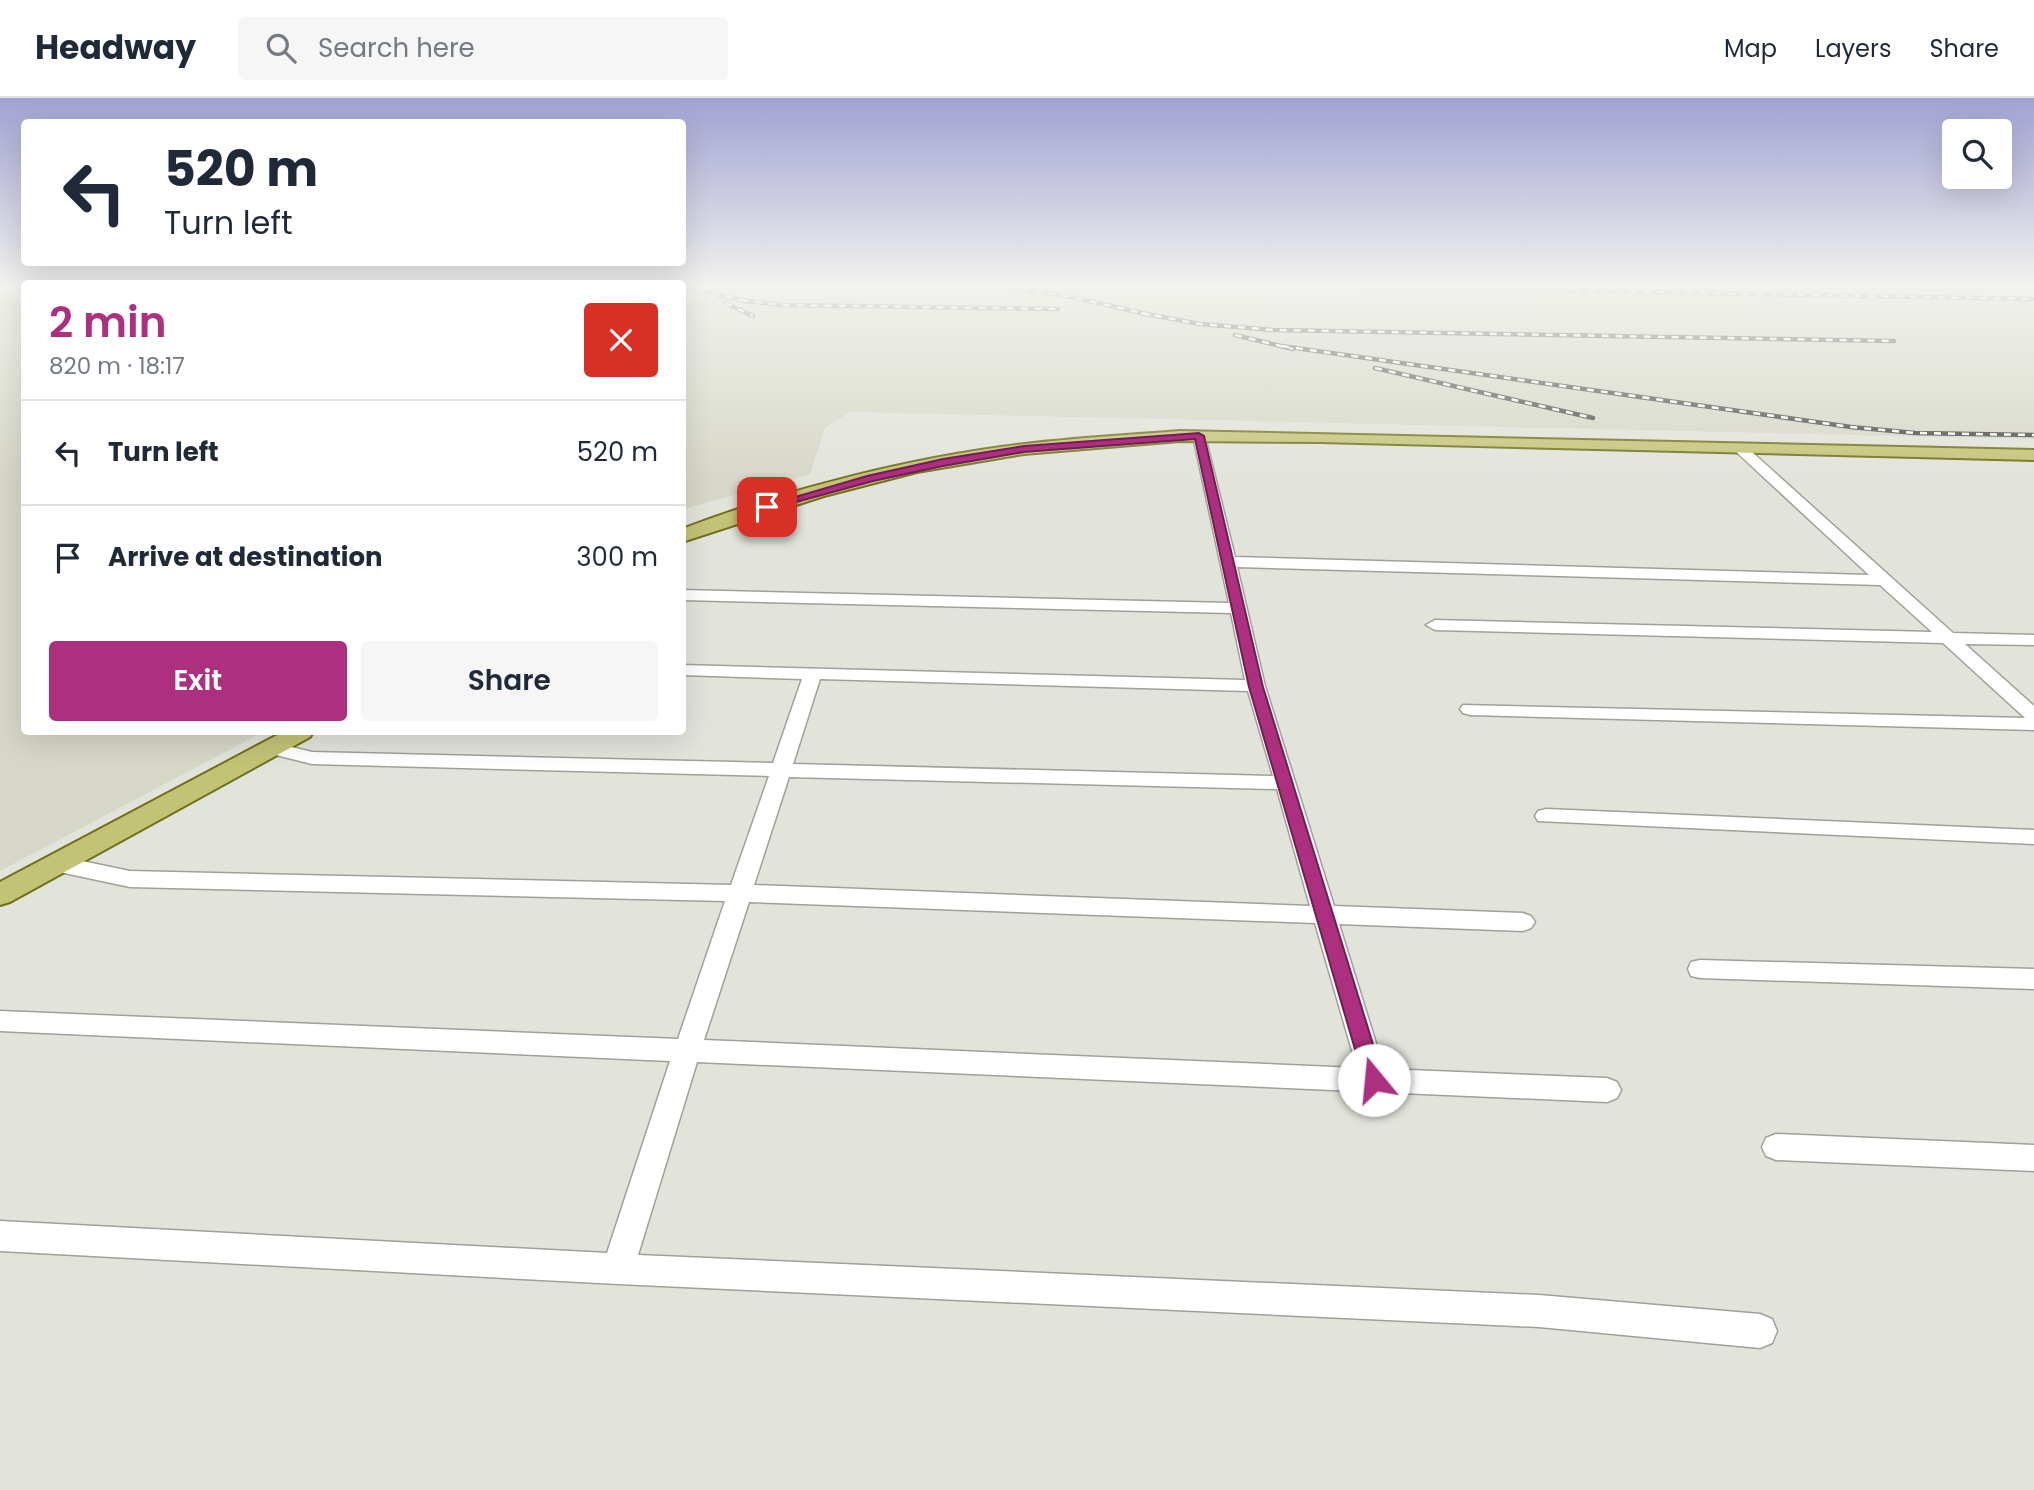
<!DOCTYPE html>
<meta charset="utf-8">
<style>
:root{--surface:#fff;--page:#f6f6f7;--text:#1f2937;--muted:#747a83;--line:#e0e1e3;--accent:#ad2f7f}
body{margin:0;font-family:Poppins,sans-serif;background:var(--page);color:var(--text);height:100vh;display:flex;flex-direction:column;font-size:26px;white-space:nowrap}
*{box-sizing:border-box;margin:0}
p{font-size:23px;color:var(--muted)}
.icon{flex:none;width:38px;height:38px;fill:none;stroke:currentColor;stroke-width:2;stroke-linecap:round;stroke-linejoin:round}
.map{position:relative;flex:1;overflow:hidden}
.drawer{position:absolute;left:21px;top:182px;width:665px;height:455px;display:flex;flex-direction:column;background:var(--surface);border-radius:7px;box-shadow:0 7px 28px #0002}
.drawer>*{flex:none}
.hud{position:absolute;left:21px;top:21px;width:665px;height:147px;border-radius:7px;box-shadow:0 7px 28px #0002;background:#fff;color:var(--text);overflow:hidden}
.buttons{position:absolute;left:1942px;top:21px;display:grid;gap:14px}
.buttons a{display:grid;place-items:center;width:70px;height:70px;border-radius:7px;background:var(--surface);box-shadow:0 7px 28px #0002;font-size:35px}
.pin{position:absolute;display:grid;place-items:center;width:60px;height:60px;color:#fff;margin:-30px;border-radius:14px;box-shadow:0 4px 10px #0006}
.me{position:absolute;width:77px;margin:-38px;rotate:343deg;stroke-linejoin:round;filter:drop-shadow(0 0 5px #0008)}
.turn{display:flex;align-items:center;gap:24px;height:147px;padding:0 28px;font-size:32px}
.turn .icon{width:91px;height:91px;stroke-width:2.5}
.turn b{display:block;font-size:49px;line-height:60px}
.round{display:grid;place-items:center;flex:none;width:74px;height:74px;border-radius:7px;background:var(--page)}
.head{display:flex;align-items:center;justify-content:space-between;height:119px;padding:0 28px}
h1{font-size:42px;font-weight:600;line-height:52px;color:var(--accent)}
.primary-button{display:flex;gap:14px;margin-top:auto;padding:14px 28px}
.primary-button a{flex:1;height:80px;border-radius:7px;background:var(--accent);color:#fff;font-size:28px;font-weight:600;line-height:80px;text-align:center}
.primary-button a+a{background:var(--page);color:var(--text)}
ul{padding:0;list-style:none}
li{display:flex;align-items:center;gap:21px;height:105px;padding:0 28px;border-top:2px solid var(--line)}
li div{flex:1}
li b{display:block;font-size:26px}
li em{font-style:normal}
header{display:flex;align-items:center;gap:42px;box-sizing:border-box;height:98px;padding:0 35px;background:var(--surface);border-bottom:2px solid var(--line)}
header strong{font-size:33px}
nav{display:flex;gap:38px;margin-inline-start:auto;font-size:24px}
.search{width:490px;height:63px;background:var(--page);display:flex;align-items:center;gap:18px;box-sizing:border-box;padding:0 24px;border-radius:7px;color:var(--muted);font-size:26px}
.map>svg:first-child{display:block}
.built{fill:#d6d7c7}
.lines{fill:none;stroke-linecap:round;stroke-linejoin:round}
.minor-casing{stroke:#a0a098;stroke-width:3}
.major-casing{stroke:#70701b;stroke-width:4}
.minor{fill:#fff;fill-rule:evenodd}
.major{fill:#c3c376;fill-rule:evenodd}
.rail-casing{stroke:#454641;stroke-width:4.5}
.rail{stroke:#fffffe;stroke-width:2.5;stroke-dasharray:7;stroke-linecap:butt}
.route{fill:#ad2f7f;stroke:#701f53;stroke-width:2}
</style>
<header>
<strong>Headway</strong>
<div class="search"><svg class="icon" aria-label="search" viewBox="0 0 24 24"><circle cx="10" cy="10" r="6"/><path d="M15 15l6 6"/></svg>Search here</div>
<nav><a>Map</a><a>Layers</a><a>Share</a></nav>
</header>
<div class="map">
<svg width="2034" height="1392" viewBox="0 0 2034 1392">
<rect width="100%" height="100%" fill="#e2e3da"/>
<!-- built -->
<g class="built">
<path d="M0 189H24V634H263L0 773Z"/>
<path d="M683 189H2034V341L850 314 825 330 810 376 683 411Z"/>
</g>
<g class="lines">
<!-- minor casing -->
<g class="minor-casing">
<g id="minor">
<path d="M1199 334 1205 338 1235 459 1869 477 1731 349 1733 346H1743L1953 535 2034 537V547L1965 546 2034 608V632L1470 617 1463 615 1460 611 1463 607 2025 620 1943 545 1435 532 1426 527 1435 522 1932 534 1880 487 1237 469 1265 588 1334 808 1523 815 1531 818 1535 824 1531 830 1523 833 1339 826 1384 971 1607 980 1617 984 1621 992 1617 1000 1607 1004 697 964 638 1157 1539 1197 1760 1216 1772 1221 1777 1233 1772 1245 1760 1250 1539 1229 618 1186 0 1153V1123L607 1155 670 963 0 933V913L678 941 725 803 130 789 50 772 47 766 50 760 58 758 130 773 731 787 769 678 312 666 264 654 261 650 264 646 271 644 312 654 773 665 802 581 682 577V567L1245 582 1231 515 682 502V492L1229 505 1193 338ZM820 581 1248 593 1273 678 793 666ZM789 679 1277 691 1310 808 754 787ZM749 804 1315 825 1357 970 704 942Z"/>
<path d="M1546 711 2034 732V746L1538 723 1535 718 1538 713Z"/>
<path d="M1700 862 2034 871V891L1700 880 1691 878 1688 871 1691 864Z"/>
<path d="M1776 1036 2034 1047V1073L1776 1062 1766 1058 1762 1049 1766 1040Z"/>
</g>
</g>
<!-- major casing -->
<g class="major-casing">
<g id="major">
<path d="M1180 333 2034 352V362L1320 344 1180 343 1024 356 917 374 824 398 682 444V431C787 391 914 359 1025 346 1076 340 1128 337 1180 333Z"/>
<path d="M283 634H313L310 639 10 804 0 807V784Z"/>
</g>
</g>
<!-- minor -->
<use href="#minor" class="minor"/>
<!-- major -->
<use href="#major" class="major"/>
<!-- rail casing -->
<g class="rail-casing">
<g id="rail">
<path d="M684 189 750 204"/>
<path d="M1007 189 1072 199 1150 217"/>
<path d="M1364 189 2034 201"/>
<path d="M741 202 781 207 1058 211"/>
<path d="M725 205 753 218"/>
<path d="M1141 215 1200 226 1273 232 1894 243"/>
<path d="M1235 237 1293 251"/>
<path d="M1282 248 1851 329 1915 335 2034 337"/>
<path d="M1375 270 1593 320"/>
</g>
</g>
<!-- rail -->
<use href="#rail" class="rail"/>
</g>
<!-- sky -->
<linearGradient id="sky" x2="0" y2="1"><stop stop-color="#a1a2d2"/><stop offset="0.49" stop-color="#f2f2ee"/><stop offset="1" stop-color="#f2f2ee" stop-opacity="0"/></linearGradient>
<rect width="2034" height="384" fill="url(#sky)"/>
<!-- route -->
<path class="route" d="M1199 335 1204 338 1263 589 1384 982 1381 988 1374 991 1367 988 1364 982 1249 589 1195 341 1024 354 943 368 873 383 767 412 761 409 867 378 943 361 1024 348Z"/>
</svg>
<div class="buttons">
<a><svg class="icon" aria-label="search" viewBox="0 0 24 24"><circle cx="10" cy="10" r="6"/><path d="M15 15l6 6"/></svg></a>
</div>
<div class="pin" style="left:767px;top:409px;background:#d93025"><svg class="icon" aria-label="arrive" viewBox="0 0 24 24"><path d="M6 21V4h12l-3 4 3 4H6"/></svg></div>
<svg class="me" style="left:1374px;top:982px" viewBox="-20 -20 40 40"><circle r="19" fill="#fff"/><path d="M0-13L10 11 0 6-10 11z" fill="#ad2f7f"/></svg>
<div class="hud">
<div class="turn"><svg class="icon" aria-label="left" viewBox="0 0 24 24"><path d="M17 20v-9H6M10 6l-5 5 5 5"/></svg><div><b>520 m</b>Turn left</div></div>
</div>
<section class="drawer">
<div class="head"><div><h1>2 min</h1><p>820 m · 18:17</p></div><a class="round" style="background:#d93025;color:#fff"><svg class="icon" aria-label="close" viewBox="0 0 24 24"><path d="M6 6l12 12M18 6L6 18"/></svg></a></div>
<ul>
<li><svg class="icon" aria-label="left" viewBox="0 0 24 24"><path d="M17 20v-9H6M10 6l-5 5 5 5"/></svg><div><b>Turn left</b></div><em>520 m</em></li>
<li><svg class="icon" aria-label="arrive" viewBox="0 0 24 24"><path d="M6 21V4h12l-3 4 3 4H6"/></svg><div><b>Arrive at destination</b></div><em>300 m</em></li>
</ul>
<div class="primary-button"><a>Exit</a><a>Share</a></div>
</section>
</div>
